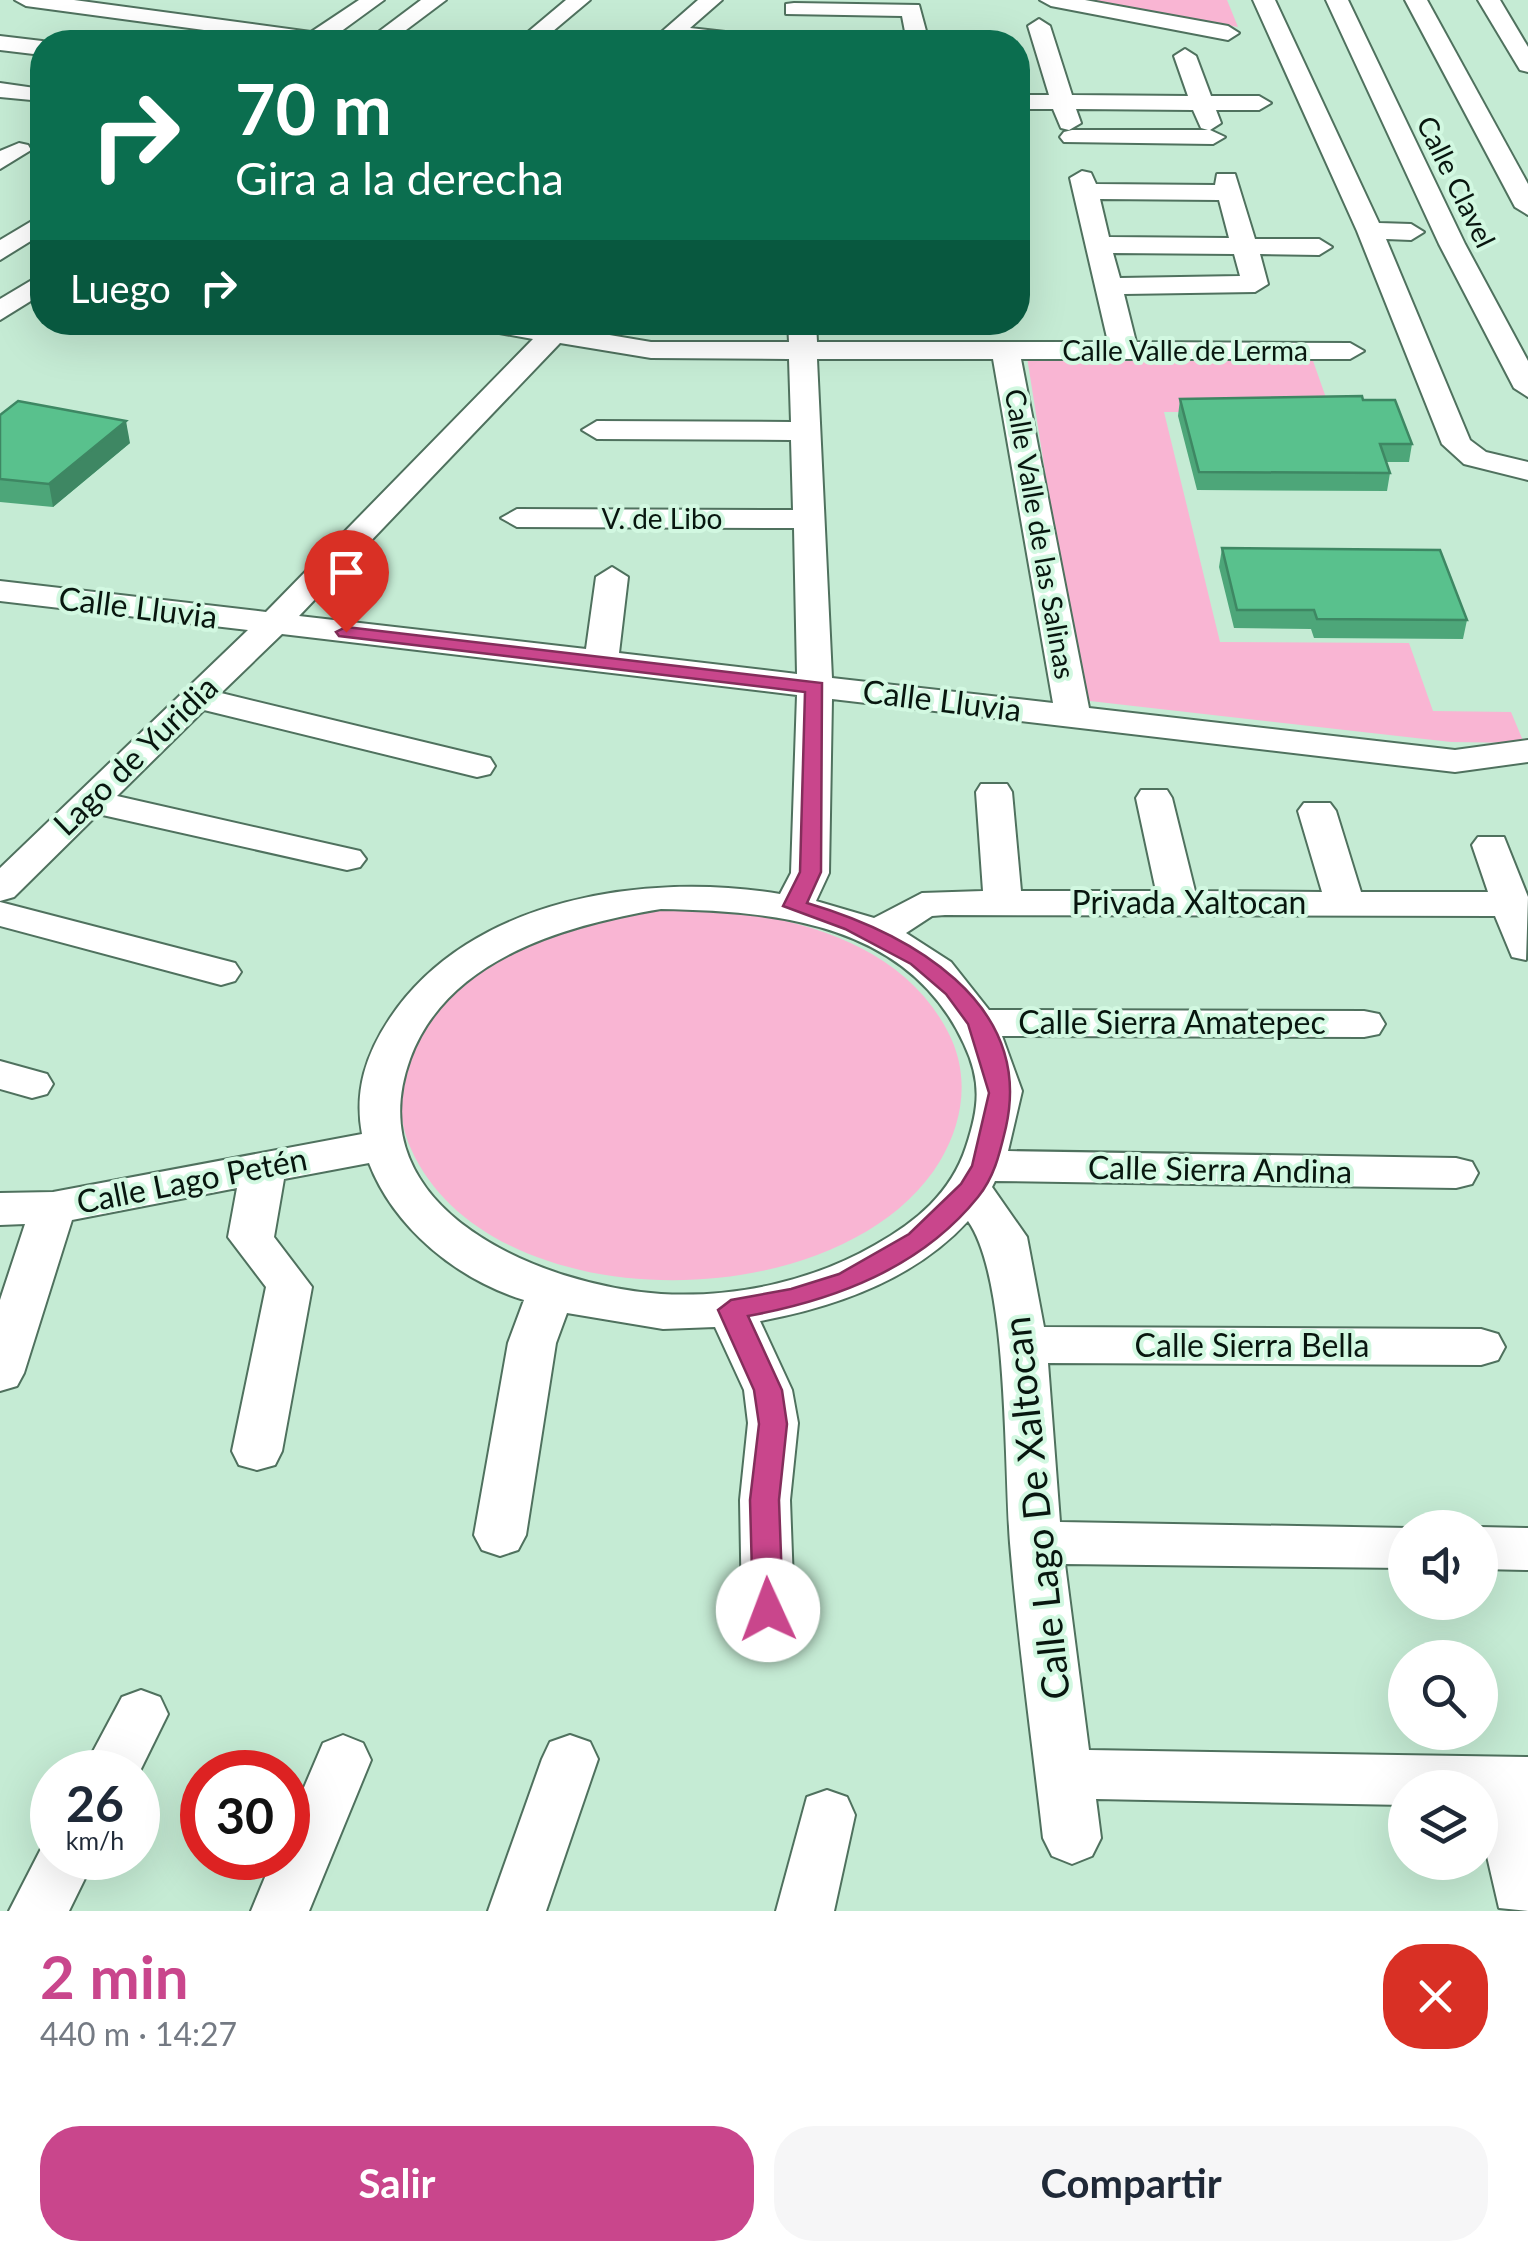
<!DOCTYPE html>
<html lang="es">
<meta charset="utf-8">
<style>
:root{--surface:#fff;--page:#f6f6f7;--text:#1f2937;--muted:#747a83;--accent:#c9468c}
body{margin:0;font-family:Lato,sans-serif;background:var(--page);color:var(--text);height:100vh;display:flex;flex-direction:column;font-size:38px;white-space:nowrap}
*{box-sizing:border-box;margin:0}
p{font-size:32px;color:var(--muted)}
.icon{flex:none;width:55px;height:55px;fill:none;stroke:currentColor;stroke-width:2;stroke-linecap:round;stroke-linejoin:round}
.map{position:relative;height:1911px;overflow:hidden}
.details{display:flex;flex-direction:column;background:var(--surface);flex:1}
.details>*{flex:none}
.banner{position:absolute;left:30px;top:30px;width:1000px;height:305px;border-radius:40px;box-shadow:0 10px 40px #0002;background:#0b6e4f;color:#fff;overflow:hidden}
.tools{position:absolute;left:1388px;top:1510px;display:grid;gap:20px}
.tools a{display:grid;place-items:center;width:110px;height:110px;border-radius:50%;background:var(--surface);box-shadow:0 10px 40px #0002;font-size:50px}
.speed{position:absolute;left:30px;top:1750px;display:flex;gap:20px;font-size:50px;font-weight:700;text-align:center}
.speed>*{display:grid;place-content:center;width:130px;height:130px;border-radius:50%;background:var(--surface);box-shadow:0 10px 40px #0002;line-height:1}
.speed small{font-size:25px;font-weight:400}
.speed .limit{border:15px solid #d22;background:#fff;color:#111}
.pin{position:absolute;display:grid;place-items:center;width:85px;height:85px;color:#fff;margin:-102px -42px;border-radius:50% 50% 50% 0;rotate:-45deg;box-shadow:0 0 10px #0007}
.pin .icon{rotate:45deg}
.me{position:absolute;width:110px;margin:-55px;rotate:358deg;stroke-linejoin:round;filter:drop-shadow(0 0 8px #0008)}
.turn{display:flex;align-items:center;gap:35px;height:210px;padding:0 40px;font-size:45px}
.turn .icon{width:130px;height:130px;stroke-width:2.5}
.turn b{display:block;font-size:70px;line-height:85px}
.then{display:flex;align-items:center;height:95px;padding:0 40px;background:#0003;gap:20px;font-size:38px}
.round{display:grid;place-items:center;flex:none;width:105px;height:105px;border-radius:40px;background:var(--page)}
.overview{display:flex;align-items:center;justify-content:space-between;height:170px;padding:0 40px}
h1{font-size:60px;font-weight:700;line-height:75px;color:var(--accent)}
.button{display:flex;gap:20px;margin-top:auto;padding:20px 40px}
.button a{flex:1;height:115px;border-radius:40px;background:var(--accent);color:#fff;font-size:40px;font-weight:700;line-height:115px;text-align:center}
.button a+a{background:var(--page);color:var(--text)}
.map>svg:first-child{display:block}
.green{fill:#f9b5d3}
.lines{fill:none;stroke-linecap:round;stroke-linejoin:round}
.minor-casing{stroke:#4f715e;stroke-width:4}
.minor{fill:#fff;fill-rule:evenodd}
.wall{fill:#4da679}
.shaded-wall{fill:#3e8763}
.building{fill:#59c18d;stroke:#3e8763;stroke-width:2.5}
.route{fill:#c9468c;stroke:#832e5b;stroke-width:2.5}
.labels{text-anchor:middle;stroke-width:8;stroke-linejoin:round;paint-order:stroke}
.far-street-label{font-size:28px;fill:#08160f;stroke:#d2f8e1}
.street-label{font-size:32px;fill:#08160f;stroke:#d2f8e1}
.near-street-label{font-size:38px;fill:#08160f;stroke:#d2f8e1}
</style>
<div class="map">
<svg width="1528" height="1911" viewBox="0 0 1528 1911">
<rect width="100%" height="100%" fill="#c5ebd4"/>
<!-- green -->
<g class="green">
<path d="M1091 0H1227L1238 27Z"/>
<path d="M1027 357 1312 358 1331 412H1164L1220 642 1409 643 1433 711 1511 712 1524 743 1451 742 1081 700Z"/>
<path d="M719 907C807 922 903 945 948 1032 970 1074 964 1121 940 1161 845 1319 490 1325 411 1149 390 1102 403 1054 432 1014 494 928 620 909 719 907Z"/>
</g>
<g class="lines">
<!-- minor casing -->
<g class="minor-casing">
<g id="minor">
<path d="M15 0H74L311 32 359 0H384L336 35 349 42H293L26 6Z"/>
<path d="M421 0H446L390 42H365Z"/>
<path d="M566 0H590L540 42H516Z"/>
<path d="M698 0H722L690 28 752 35 763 42H650Z"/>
<path d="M1040 0H1085L1228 26 1239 33 1228 40 1051 6Z"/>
<path d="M1253 0H1275L1379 223 1411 224 1424 232 1411 240 1386 239 1470 440 1486 452 1528 462V480L1464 464 1442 444 1357 231Z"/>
<path d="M1326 0H1348L1465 244 1528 361V397L1514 388 1439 244Z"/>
<path d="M1405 0H1427L1528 184V215L1515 207Z"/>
<path d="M1478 0H1500L1528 47V72L1520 70Z"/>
<path d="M794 3 919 5 929 42H907L902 16 786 14V4Z"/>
<path d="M1039 19 1050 26 1072 95 1188 96 1174 56 1185 49 1196 56 1211 96H1259L1271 103 1259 110H1216L1221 123 1210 130 1225 137 1213 144 1064 142 1060 137 1064 132 1072 130H1208L1201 128 1193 110 1076 109 1081 123 1069 130 1061 128 1053 109H1018V95H1049L1028 26Z"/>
<path d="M0 36 42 41 47 42H42V55L0 50Z"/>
<path d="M0 83 42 89V101L0 97Z"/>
<path d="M19 143 28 145 31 150 0 169V151Z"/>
<path d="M1082 171 1091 173 1096 184 1215 185 1217 174H1235L1255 239H1319L1332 247 1319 255 1260 254 1268 284 1255 292 1124 294 1136 342 1350 343 1364 351 1350 359H1021L1089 708 1455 750 1528 740V762L1455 772 832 699 829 873 816 901 874 918 922 893 983 891 976 792 981 784H1007L1012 792 1021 891H1156L1136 798 1141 790H1167L1172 798 1195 891 1322 892 1298 811 1304 803H1330L1336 811 1361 892H1488L1472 845 1478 837H1504L1528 897 1526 960 1512 957 1495 916 945 915 932 916 906 933 951 962 989 1010 1364 1011 1379 1014 1385 1024 1379 1034 1364 1037 1002 1036 1022 1091 1008 1151 1456 1158 1472 1162 1478 1173 1472 1184 1456 1188 995 1181 992 1187 1027 1237 1044 1327 1481 1329 1498 1334 1505 1347 1498 1360 1481 1365 1048 1363 1060 1522 1409 1528H1405V1568L1065 1564 1089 1750 1528 1757V1911L1499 1908 1480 1826V1788H1405V1805L1096 1799 1101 1838 1092 1856 1072 1864 1052 1856 1043 1838C1032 1740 1018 1641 1010 1543 1004 1466 1009 1279 968 1221 915 1279 836 1307 760 1321L792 1390 798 1423 790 1500 794 1610 787 1626 768 1632 749 1626 742 1610 740 1500 748 1423 744 1390 715 1327 663 1329 567 1313 556 1343 526 1535 518 1550 500 1556 482 1550 474 1535 508 1343 524 1300C458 1280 394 1228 369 1163L284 1179 274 1237 312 1287 282 1451 275 1465 257 1470 239 1465 232 1451 266 1287 228 1237 237 1188 72 1220 24 1373 17 1386 0 1391V1300L25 1224 0 1225V1193L53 1192 362 1134C354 1091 366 1054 390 1018 471 897 647 872 780 894L791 873 797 695 282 634 221 693 490 758 495 766 490 774 477 777 204 710 117 796 360 851 366 859 360 867 347 870 98 814 14 897 0 901V868L248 630 0 601V581L266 612 533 339 472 328 469 322H578L574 329 651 342H789L788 322H816L817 342H1108L1070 178ZM1100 199 1219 200 1229 238 1109 237ZM1113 253 1234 254 1240 276 1120 278ZM560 343 651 358 789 359 791 422 597 421 582 430 597 439 791 440 793 510 517 509 501 518 517 527 794 528 797 674 619 653 628 577 612 567 596 577 586 649 299 616ZM817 359H993L1053 703 832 678ZM661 909C779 911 909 924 964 1044 982 1082 979 1108 966 1147 951 1193 916 1222 875 1245 811 1282 734 1298 661 1294 544 1286 355 1211 410 1059 447 958 566 925 661 909Z"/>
<path d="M42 215V234L0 260V240Z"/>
<path d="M42 274V294L0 320V299Z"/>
<path d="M0 902 235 963 241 972 235 981 221 985 0 926Z"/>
<path d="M0 1061 47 1074 53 1084 47 1094 32 1098 0 1089Z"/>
<path d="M1480 1527 1528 1528V1570L1480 1569Z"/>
<path d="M141 1690 160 1697 168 1714 138 1775 82 1772 122 1697Z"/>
<path d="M343 1735 363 1743 371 1760 309 1911H251L273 1858H288V1825L323 1743Z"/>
<path d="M570 1735 590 1742 598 1759 546 1911H488L542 1759 550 1742Z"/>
<path d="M827 1790 847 1797 855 1815 834 1911H776L807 1797Z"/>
<path d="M52 1837V1858H95L69 1911H9L46 1839Z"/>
</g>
</g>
<!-- minor -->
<use href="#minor" class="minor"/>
</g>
<!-- wall -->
<g class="wall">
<path d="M1180 399 1363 400 1412 444 1409 462H1386L1390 473 1387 491 1197 490 1178 416Z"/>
<path d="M0 415 130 443 53 507 0 502Z"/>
<path d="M1222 548 1467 620 1463 639 1314 638 1311 629 1234 628 1219 567Z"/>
</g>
<!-- shaded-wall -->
<path class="shaded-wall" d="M126 421 130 443 53 507 49 484Z"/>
<!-- building -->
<g class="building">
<path d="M1362 396 1363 400H1395L1412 444H1380L1390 473 1199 472 1180 399Z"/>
<path d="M18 401 126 421 49 484 0 479V415Z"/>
<path d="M1222 548 1440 550 1467 620 1317 619 1314 610H1237Z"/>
</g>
<!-- route -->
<path class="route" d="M346 627 822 683 821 872 807 903C908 933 1034 1001 1006 1127 1000 1152 995 1176 978 1197 921 1268 835 1300 748 1316L782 1390 787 1424 779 1500 783 1610 779 1619 768 1622 757 1619 753 1610 750 1500 759 1424 754 1390 718 1310 731 1300 791 1289 839 1274 909 1234 961 1184 972 1166 989 1093 968 1024 946 994 911 964 845 929 783 906 800 872 805 692 339 636 336 632Z"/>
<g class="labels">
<!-- far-street labels -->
<g class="far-street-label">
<text transform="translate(1456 182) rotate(64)" y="10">Calle Clavel</text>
<text x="1185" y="361">Calle Valle de Lerma</text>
<text x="662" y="529">V. de Libo</text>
<text transform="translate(1040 534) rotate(80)" y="10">Calle Valle de las Salinas</text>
</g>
<!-- street labels -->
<g class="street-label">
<text transform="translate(138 608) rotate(7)" y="11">Calle Lluvia</text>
<text transform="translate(942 701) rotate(7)" y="11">Calle Lluvia</text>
<text transform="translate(136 756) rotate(-44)" y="11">Lago de Yuridia</text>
<text x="1189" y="914">Privada Xaltocan</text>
<text x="1172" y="1034">Calle Sierra Amatepec</text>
<text transform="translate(1220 1170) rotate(1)" y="11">Calle Sierra Andina</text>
<text transform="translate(192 1181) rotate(-11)" y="11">Calle Lago Petén</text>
<text x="1252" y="1357">Calle Sierra Bella</text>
</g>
<!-- near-street labels -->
<g class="near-street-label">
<text transform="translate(1037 1508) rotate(-96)" y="13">Calle Lago De Xaltocan</text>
</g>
</g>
</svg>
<div class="tools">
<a><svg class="icon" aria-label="sound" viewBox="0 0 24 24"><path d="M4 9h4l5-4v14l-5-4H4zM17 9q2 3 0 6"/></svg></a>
<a><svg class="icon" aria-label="search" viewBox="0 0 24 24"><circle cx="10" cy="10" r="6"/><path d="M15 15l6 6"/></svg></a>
<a><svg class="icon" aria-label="layers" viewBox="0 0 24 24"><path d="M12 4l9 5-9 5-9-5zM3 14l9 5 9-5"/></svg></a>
</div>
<div class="speed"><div>26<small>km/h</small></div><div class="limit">30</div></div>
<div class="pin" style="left:346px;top:632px;background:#d93025"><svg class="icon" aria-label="arrive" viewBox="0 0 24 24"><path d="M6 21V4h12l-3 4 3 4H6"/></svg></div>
<svg class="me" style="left:768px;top:1610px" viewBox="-20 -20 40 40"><circle r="19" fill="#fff"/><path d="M0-13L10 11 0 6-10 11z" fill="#c9468c"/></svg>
<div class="banner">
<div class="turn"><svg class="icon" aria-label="right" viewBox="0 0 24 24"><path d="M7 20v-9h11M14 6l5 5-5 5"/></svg><div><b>70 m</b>Gira a la derecha</div></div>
<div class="then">Luego<svg class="icon" aria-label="right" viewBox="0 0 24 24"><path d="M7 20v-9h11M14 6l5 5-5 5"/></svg></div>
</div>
</div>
<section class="details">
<div class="overview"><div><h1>2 min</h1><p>440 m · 14:27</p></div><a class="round" style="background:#d93025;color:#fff"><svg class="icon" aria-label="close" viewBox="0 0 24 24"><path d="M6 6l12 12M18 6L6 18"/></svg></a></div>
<div class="button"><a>Salir</a><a>Compartir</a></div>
</section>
